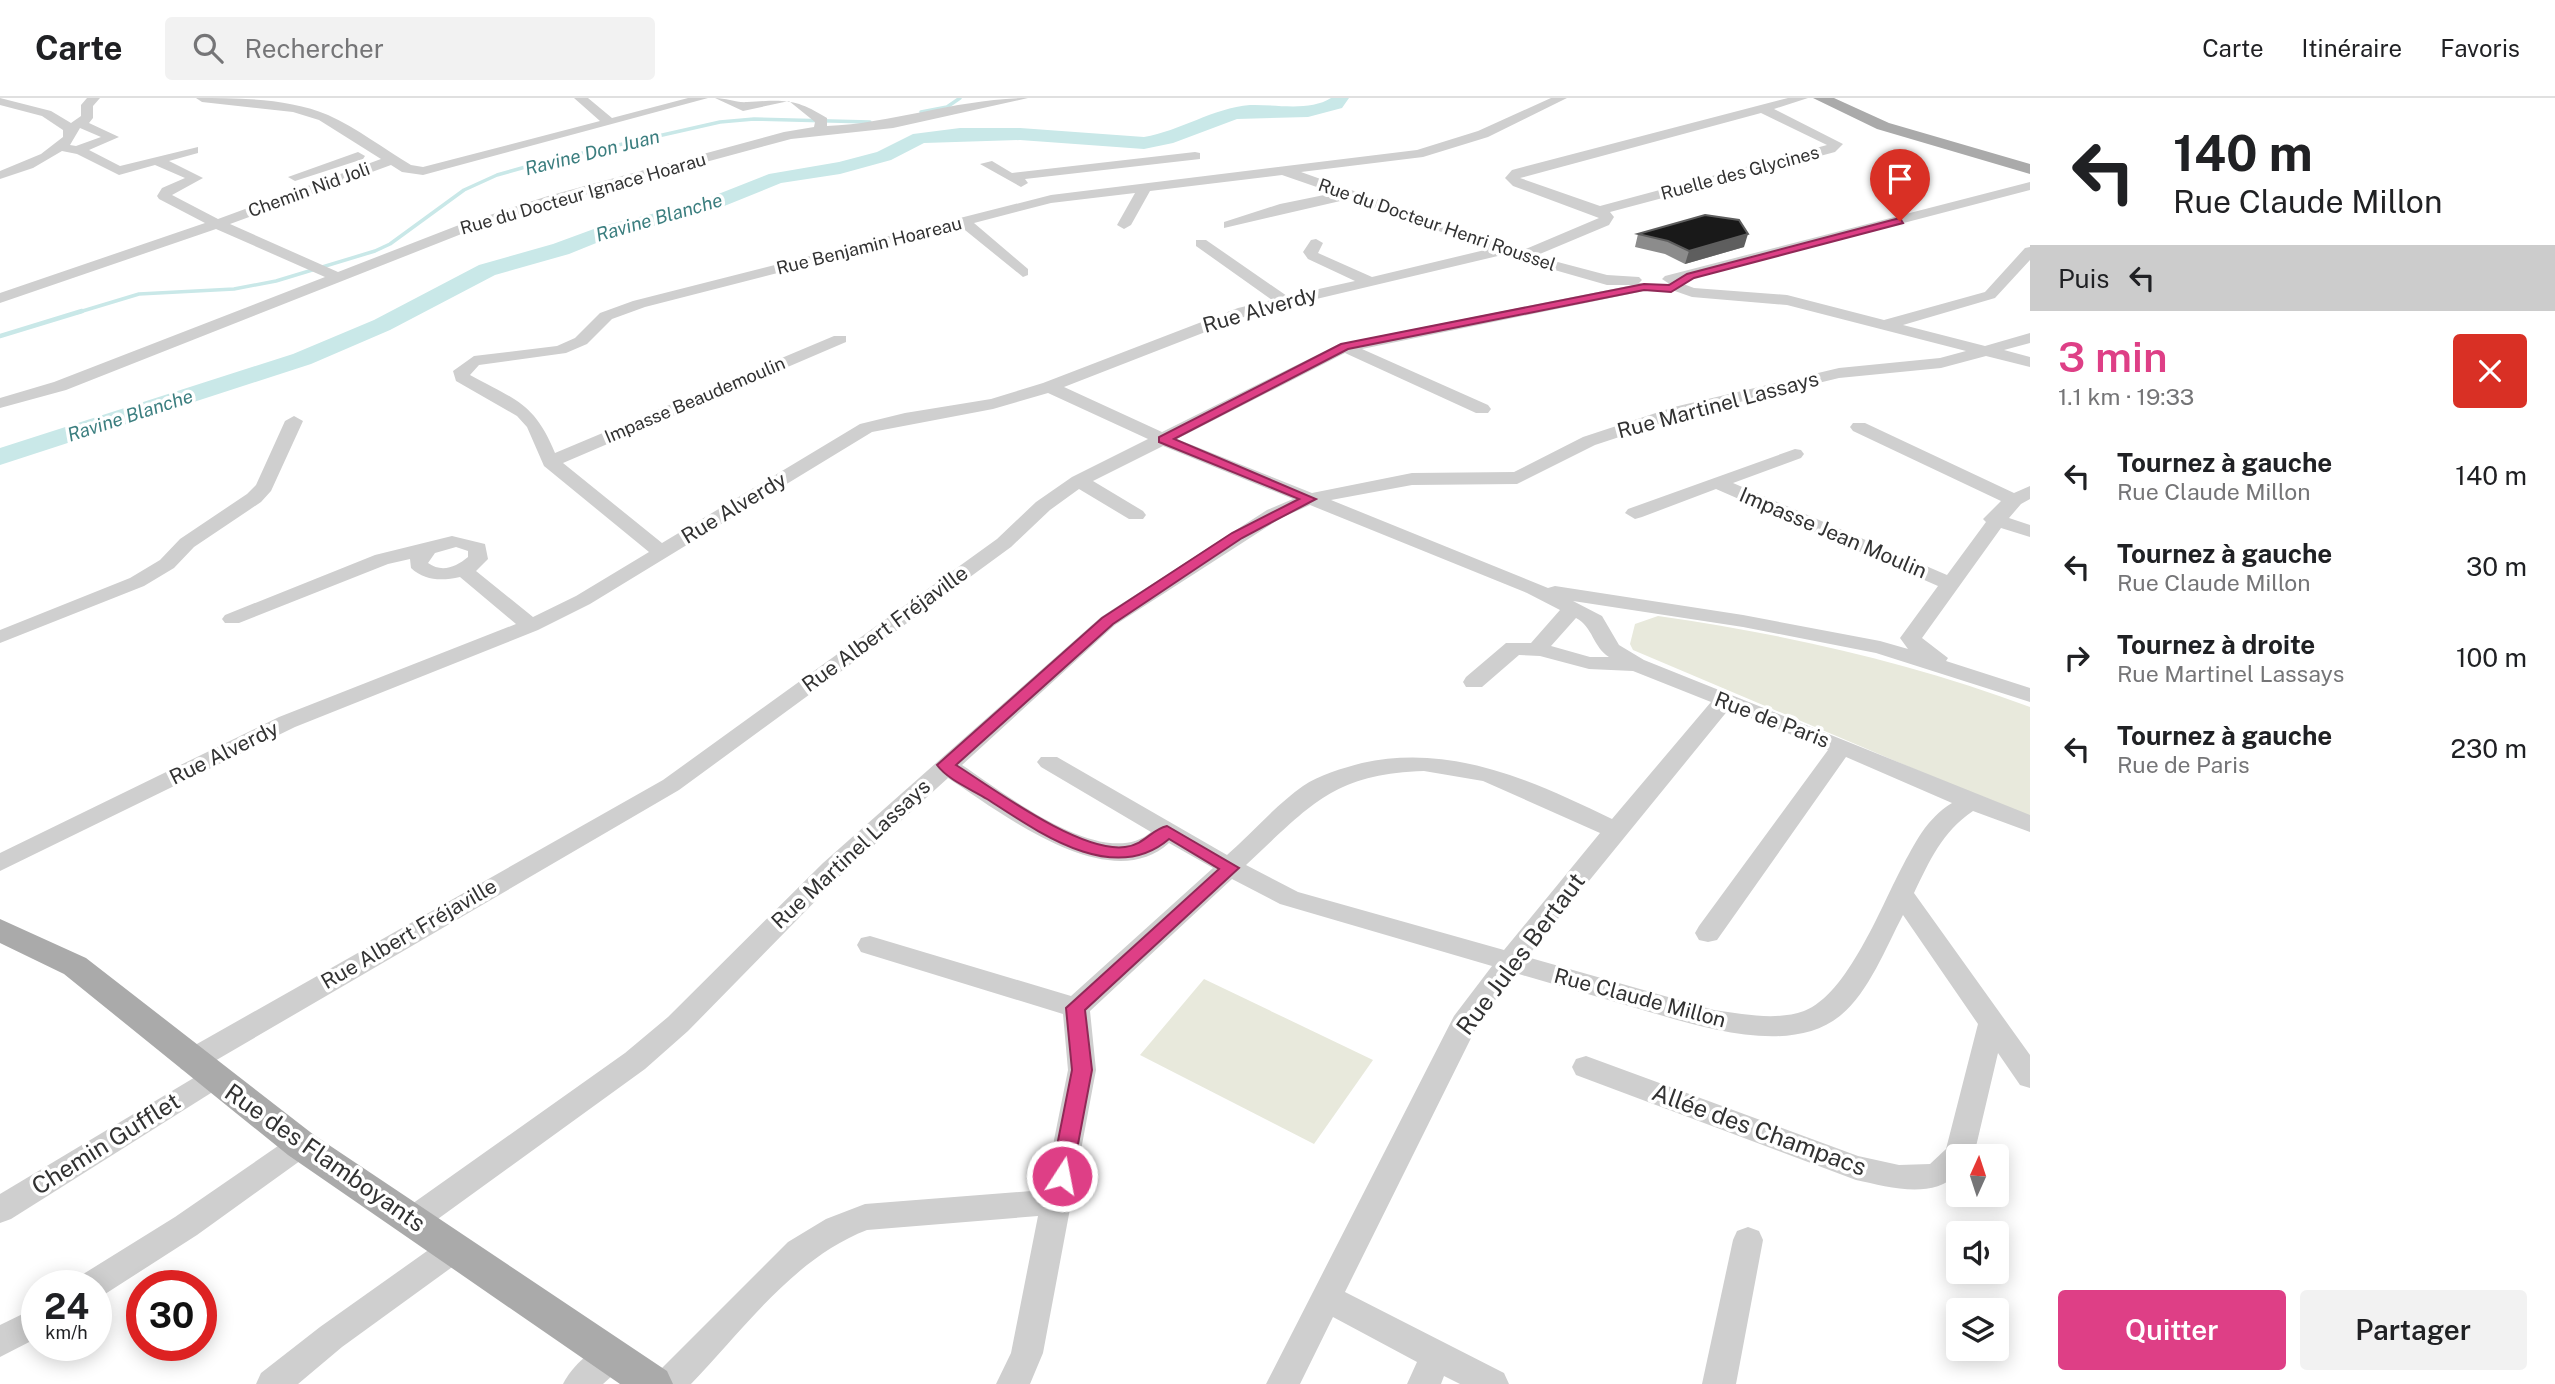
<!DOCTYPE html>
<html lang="fr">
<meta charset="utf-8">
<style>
:root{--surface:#fff;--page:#f2f2f2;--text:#202124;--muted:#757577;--line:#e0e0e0;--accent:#de3f86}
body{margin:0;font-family:"Public Sans",sans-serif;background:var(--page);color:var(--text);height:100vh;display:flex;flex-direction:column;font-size:26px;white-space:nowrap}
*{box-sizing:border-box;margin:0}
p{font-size:23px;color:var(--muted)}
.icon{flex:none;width:38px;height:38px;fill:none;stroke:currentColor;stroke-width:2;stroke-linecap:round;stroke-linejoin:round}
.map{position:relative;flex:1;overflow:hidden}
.drawer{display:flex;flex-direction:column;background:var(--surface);width:525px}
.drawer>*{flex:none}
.hud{background:#fff;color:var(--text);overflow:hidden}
.needle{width:46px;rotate:3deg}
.buttons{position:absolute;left:1946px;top:1046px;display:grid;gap:14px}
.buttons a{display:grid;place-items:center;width:63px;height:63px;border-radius:7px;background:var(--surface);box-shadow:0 4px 18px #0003;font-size:35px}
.speed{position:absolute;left:21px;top:1172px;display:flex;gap:14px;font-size:35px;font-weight:700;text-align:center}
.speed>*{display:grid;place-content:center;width:91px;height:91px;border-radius:50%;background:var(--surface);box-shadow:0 4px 18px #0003;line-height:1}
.speed small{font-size:18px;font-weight:400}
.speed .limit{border:10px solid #d22;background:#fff;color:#111}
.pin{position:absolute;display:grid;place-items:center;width:60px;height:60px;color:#fff;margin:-72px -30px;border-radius:50% 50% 50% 0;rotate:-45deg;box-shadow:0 0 7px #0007}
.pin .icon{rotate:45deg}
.me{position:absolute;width:77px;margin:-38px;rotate:11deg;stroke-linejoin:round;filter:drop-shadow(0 0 5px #0008)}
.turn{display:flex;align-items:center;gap:24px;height:147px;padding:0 28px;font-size:32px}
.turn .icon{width:91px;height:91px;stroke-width:2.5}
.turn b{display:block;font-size:49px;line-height:60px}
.then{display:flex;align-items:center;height:66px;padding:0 28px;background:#0003;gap:14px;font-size:26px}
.round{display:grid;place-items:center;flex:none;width:74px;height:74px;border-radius:7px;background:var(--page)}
.overview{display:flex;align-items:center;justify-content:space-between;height:119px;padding:0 28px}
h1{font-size:42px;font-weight:600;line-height:52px;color:var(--accent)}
.button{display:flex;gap:14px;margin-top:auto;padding:14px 28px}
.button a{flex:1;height:80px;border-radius:7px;background:var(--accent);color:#fff;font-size:28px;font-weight:600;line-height:80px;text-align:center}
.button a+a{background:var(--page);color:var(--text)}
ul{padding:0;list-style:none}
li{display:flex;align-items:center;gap:21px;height:91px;padding:0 28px}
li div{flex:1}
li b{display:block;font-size:26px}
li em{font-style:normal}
header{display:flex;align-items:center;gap:42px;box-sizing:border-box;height:98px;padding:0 35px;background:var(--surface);border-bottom:2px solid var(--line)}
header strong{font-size:33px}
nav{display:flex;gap:38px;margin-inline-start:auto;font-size:24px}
.search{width:490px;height:63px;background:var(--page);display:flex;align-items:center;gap:18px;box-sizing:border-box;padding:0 24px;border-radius:7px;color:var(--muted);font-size:26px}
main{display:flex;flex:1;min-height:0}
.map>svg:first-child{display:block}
.green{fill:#e8e9dc}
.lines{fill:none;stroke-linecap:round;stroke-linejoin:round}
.stream-far1{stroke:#c9e8e8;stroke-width:3.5}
.stream{stroke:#c9e8e8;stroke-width:4.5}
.river{fill:#c9e8e8;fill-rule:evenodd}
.minor{fill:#cfcfcf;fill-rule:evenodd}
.major{fill:#aaa;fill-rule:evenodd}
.wall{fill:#8c8c8c}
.shaded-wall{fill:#5e5e5e}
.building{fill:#191919;stroke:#5e5e5e;stroke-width:2}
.route{fill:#de3f86;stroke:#902957;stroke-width:2}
.labels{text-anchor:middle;stroke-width:7;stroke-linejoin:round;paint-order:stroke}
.far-street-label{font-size:18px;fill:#323232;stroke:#fff}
.far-water-label{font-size:19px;font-style:italic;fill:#3b7e7f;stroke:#fff}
.street-label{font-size:21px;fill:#323232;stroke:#fff}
.near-street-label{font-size:24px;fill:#323232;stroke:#fff}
</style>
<header>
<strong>Carte</strong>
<div class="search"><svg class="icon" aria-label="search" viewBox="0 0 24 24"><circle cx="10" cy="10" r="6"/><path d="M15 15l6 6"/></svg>Rechercher</div>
<nav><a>Carte</a><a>Itinéraire</a><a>Favoris</a></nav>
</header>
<main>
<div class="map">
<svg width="2030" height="1286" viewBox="0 0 2030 1286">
<rect width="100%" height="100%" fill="#fff"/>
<!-- green -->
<g class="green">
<path d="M1658 518C1784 536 1910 564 2030 609V720L1633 552 1630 546 1635 526Z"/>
<path d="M1204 881 1373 962 1314 1046 1140 957Z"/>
</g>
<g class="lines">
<!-- stream-far1 -->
<g class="stream-far1">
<path d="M921 14 947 9 960 0"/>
<path d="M76 215 139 196 234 191 276 183 375 153 390 146 464 92 497 77 543 64 720 24 754 21 870 24"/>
</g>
<!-- stream -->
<path class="stream" d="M0 238 82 213"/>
<!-- river -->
<path class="river" d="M1331 0H1349L1342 10 1308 19 1237 21 1173 45 1144 51 1020 42 924 45 891 62 840 76 781 85 707 115 616 137 569 156 495 177 390 232 311 266 0 367V350L293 256 374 222 479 167 553 146 602 128 693 106 769 76 839 64 877 54 913 36 960 30H1020L1144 39C1180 33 1213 10 1250 7 1275 6 1309 14 1331 0Z"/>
<!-- minor -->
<g class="minor">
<path d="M0 0 51 13 71 25 81 18V7L87 0H100L93 8V20L89 25 119 39 89 52 120 68 198 49V55L169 63 203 80 172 97 218 121 381 61 319 22 293 14 202 4 196 0C238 0 289 0 328 17 357 30 384 51 411 67L423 69 600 23 574 0H588L612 20 688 0H708L423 77 402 74 391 67 230 126 338 174 459 127 548 98 784 34 814 29 815 24 789 3 743 13 715 0C726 0 737 5 747 4 786 2 794 0 827 20V28C895 25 960 0 1028 0L893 30 791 41 558 104 469 133 66 292 0 310V300L54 284 325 179 216 131 0 205V195L205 125 159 101 157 98 162 90 185 80 155 67 119 77 77 56 62 53 33 70 0 81V73L41 56 63 39V32L42 18 0 7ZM80 30 101 39 76 48 70 47Z"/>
<path d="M1551 0H1567L1488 39 1423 59 1301 74 1521 153 1599 120 1513 88 1505 80 1512 72 1788 0H1808L1774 11 1843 46 1835 54 1610 114 1614 119 1609 127 1535 158 1607 177 1639 179 1642 182 1639 185 1649 186V192L1362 251 1488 307 1491 311 1488 315H1476L1345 255 1177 341 1312 395 1412 375 1514 374 1583 339 1674 309 1839 270 1940 260 1966 253 1787 207 1692 199 1669 191 1668 185 1662 181 1665 178 2030 84V92L1678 184 1694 190 1787 197 1884 222 1985 194 2025 150 2030 149V162L1995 200 1903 227 1985 248 2030 235V245L2004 252 2030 259V269L1986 258 1941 270 1839 280 1686 317 1595 347 1517 386 1412 387 1331 402 1548 490 1555 488 1743 517 1880 543 1908 551 1900 540 1938 488 1716 391 1642 419 1635 421 1625 415 1628 411 1795 351 1801 352 1804 356 1801 360 1733 385 1947 477 1986 424 1983 421 2001 403 1853 333 1850 329 1853 325H1865L2014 395 2030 388V401L2021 406 2009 420 2030 427V439L2001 430 1922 540 1948 560 1946 563 2030 590V604L1876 555 1743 529 1573 503 1602 518 1619 547 1644 562 2030 717V734L1973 713C1942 734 1930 762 1914 795L2030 957V990L2020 987 1998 955 1974 1057 1958 1059V1076C1931 1102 1889 1089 1856 1082L1576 977 1572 969 1576 961 1586 958 1858 1058 1899 1067 1930 1066 1946 1051 1978 926 1903 817C1886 849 1869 894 1841 917 1788 962 1687 924 1629 908 1591 897 1553 886 1515 875L1479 924 1345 1194 1504 1275 1509 1286H1460L1444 1278 1441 1286H1407L1417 1264 1333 1219 1300 1286H1266L1454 918 1492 868 1280 806 1232 781 1090 913 1096 972 1043 1255 1030 1286H996L1011 1255 1038 1118 867 1132C794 1160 744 1231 691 1286H652L657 1275 788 1144 826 1121 865 1106 1044 1092 1068 972 1063 916 861 854 857 847 861 840 870 838 1071 898 1213 770 1169 745C1109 800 1000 714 948 680L841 777 688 933 645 971 424 1131 413 1135 402 1131 398 1122 402 1113 625 955 668 919 823 765 1101 519 1267 412 1293 401 1163 348 1093 383 1143 413 1146 417 1143 421H1129L1079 391 1050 412 1011 449 679 692 201 971 191 974 181 971 177 963 181 955 663 682 997 441 1036 404 1072 379 1148 341 1048 295 993 311 872 334 590 506 538 532 295 629 0 773V755L279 619 516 526 460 479C442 483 425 483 411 470L410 461 388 466 239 525H225L222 521 225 517 375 457 452 438 485 446 488 461 476 473 533 519 576 498 649 454 544 368 527 329 517 318 456 283 453 273 474 258 557 248 575 240 600 215 633 203 1051 97 1417 52 1478 33ZM1761 15 1827 47 1600 108 1520 80ZM1282 77 1334 95 1280 106 1224 124V130L1349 101 1489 151 1372 179 1318 155 1323 145 1316 141 1311 142 1303 154 1308 161 1355 183 1287 198 1206 142H1196V148L1272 202 1238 210 1043 285 991 301 905 315 860 326 662 445 563 365 846 244V238H834L555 355C534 304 515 302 470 277L479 267 566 255 587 246 612 221 645 209 960 128 1023 179 1028 177V171L974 125 1051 105 1135 95 1117 127 1124 131 1131 127 1150 93ZM1502 157 1607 187H1633L1339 246 1162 334 1064 289 1249 217ZM1310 407 1527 495 1560 512 1531 545H1506L1466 579 1463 584 1466 589H1482L1519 557 1540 558 1589 571 1633 573 1711 604 1612 721C1533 683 1452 645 1362 665 1343 670 1319 677 1303 688 1276 707 1252 735 1227 757L1057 659H1041L1037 664 1041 669 1151 734C1104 775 1003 694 962 667L1115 527 1281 420ZM456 449 468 453V459C456 469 442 475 428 465L435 455ZM1576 520C1593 529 1593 549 1609 559H1590L1551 548ZM1729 611 1828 652 1699 828 1695 835 1699 842 1708 844 1717 842 1846 659 1952 705C1926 721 1915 745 1901 771 1881 809 1847 897 1804 913 1776 923 1743 916 1714 912L1527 859ZM1424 673 1483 683 1600 735 1504 852 1298 794 1246 767C1310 708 1332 676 1424 673Z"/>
<path d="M358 54 365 58 363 61 295 83 288 79Z"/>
<path d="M1195 54 1200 55V61L1025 81 1028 85 1021 89 980 66 992 63 1012 75Z"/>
<path d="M294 318 303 323 271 393 261 404 194 449 174 470 144 488 0 545V532L130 480 160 462 180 441 247 396 256 387 285 323Z"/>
<path d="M212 969 222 972 226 980 222 988 11 1121 0 1125V1096Z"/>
<path d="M301 1035 311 1039 316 1047 311 1055 197 1137 102 1198 96 1200V1188H75L80 1178 175 1119 291 1039Z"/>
<path d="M1748 1129 1759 1133 1763 1142 1736 1286H1702L1733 1142 1737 1133Z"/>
<path d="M455 1137 466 1141 470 1150 466 1159 342 1249 298 1286H256L261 1275 320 1229 444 1141Z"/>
<path d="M37 1209V1240L0 1259V1227Z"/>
<path d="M612 1242 624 1247 628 1257 624 1267 603 1286H563C572 1268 593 1249 612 1242Z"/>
</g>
<!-- major -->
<g class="major">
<path d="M1813 0H1834L1889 25 2030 66V76L1877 31Z"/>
<path d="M0 821 86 860 314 1037 667 1273 673 1286H620L288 1057 64 876 0 845Z"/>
</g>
</g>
<!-- wall -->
<path class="wall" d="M1638 136 1744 149 1685 166 1665 156 1635 149Z"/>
<!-- shaded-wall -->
<path class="shaded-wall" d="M1748 136 1744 149 1685 166 1689 153Z"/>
<!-- building -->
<path class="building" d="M1705 117 1739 122 1748 136 1689 153 1668 143 1638 136Z"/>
<!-- route -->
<path class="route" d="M1900 120 1903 125 1694 180 1671 194 1644 192 1348 251 1174 341 1316 401 1242 440 1113 526 956 667C994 691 1080 755 1125 749 1146 746 1150 732 1167 728L1239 770 1085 912 1092 972 1072 1078 1069 1084 1062 1086 1054 1084 1051 1078 1072 972 1066 910 1219 771 1169 741C1113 789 1037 733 987 701 971 691 948 682 937 667L1102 520 1232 435 1299 401 1159 344V339L1341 246 1644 186 1669 187 1687 176Z"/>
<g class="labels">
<!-- far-street labels -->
<g class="far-street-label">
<text transform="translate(1740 75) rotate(-15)" y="6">Ruelle des Glycines</text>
<text transform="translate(309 92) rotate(-20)" y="6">Chemin Nid Joli</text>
<text transform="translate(583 96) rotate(-16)" y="6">Rue du Docteur Ignace Hoarau</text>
<text transform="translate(1437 127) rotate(19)" y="6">Rue du Docteur Henri Roussel</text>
<text transform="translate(869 148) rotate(-14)" y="6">Rue Benjamin Hoareau</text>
<text transform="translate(695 302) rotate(-23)" y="6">Impasse Beaudemoulin</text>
</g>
<!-- far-water labels -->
<g class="far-water-label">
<text transform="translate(592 54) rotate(-14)" y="7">Ravine Don Juan</text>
<text transform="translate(659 119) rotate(-16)" y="7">Ravine Blanche</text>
<text transform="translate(130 317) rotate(-18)" y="7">Ravine Blanche</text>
</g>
<!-- street labels -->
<g class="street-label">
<text transform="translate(1260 212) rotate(-16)" y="7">Rue Alverdy</text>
<text transform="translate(1718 307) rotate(-15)" y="7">Rue Martinel Lassays</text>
<text transform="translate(734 410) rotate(-31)" y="7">Rue Alverdy</text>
<text transform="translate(1833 435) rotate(23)" y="7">Impasse Jean Moulin</text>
<text transform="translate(885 531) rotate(-36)" y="7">Rue Albert Fréjaville</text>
<text transform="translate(1772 622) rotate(21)" y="7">Rue de Paris</text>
<text transform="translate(224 655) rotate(-26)" y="7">Rue Alverdy</text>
<text transform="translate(851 756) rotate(-43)" y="7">Rue Martinel Lassays</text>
<text transform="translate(409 836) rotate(-30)" y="7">Rue Albert Fréjaville</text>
<text transform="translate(1640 900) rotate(15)" y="7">Rue Claude Millon</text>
</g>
<!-- near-street labels -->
<g class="near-street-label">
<text transform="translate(1521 856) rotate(-53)" y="8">Rue Jules Bertaut</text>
<text transform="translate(1759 1032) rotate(20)" y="8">Allée des Champacs</text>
<text transform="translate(106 1046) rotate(-32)" y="8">Chemin Gufflet</text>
<text transform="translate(325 1060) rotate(35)" y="8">Rue des Flamboyants</text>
</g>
</g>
</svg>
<div class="buttons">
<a><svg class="needle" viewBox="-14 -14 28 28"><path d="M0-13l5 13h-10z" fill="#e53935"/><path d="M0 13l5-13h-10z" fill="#757577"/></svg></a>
<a><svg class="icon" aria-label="sound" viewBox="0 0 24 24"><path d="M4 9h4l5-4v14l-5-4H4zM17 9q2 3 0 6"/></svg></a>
<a><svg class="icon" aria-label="layers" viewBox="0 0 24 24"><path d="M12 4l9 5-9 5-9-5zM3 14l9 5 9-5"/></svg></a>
</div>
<div class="speed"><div>24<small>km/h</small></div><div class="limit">30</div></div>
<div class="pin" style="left:1900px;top:123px;background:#d93025"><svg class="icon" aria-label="arrive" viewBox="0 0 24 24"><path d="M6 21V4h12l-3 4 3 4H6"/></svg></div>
<svg class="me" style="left:1062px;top:1078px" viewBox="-20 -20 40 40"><circle r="17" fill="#de3f86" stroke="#fff" stroke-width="3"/><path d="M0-11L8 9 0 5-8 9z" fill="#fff"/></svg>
</div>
<section class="drawer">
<div class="hud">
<div class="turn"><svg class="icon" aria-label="left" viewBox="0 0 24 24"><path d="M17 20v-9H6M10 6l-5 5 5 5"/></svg><div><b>140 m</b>Rue Claude Millon</div></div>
<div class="then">Puis<svg class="icon" aria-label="left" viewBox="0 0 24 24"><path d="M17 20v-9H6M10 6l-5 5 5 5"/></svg></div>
</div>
<div class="overview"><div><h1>3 min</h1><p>1.1 km · 19:33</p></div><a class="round" style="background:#d93025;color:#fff"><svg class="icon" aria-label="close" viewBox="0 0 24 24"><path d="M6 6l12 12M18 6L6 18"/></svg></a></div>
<ul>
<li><svg class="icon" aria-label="left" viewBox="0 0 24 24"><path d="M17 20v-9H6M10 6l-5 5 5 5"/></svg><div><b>Tournez à gauche</b><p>Rue Claude Millon</p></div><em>140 m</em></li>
<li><svg class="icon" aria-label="left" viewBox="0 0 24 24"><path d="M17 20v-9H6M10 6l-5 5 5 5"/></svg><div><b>Tournez à gauche</b><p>Rue Claude Millon</p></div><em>30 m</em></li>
<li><svg class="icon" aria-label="right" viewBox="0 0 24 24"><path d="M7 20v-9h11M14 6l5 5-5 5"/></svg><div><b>Tournez à droite</b><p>Rue Martinel Lassays</p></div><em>100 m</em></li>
<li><svg class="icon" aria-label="left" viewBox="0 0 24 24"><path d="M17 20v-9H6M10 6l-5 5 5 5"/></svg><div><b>Tournez à gauche</b><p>Rue de Paris</p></div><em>230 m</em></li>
</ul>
<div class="button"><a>Quitter</a><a>Partager</a></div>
</section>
</main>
